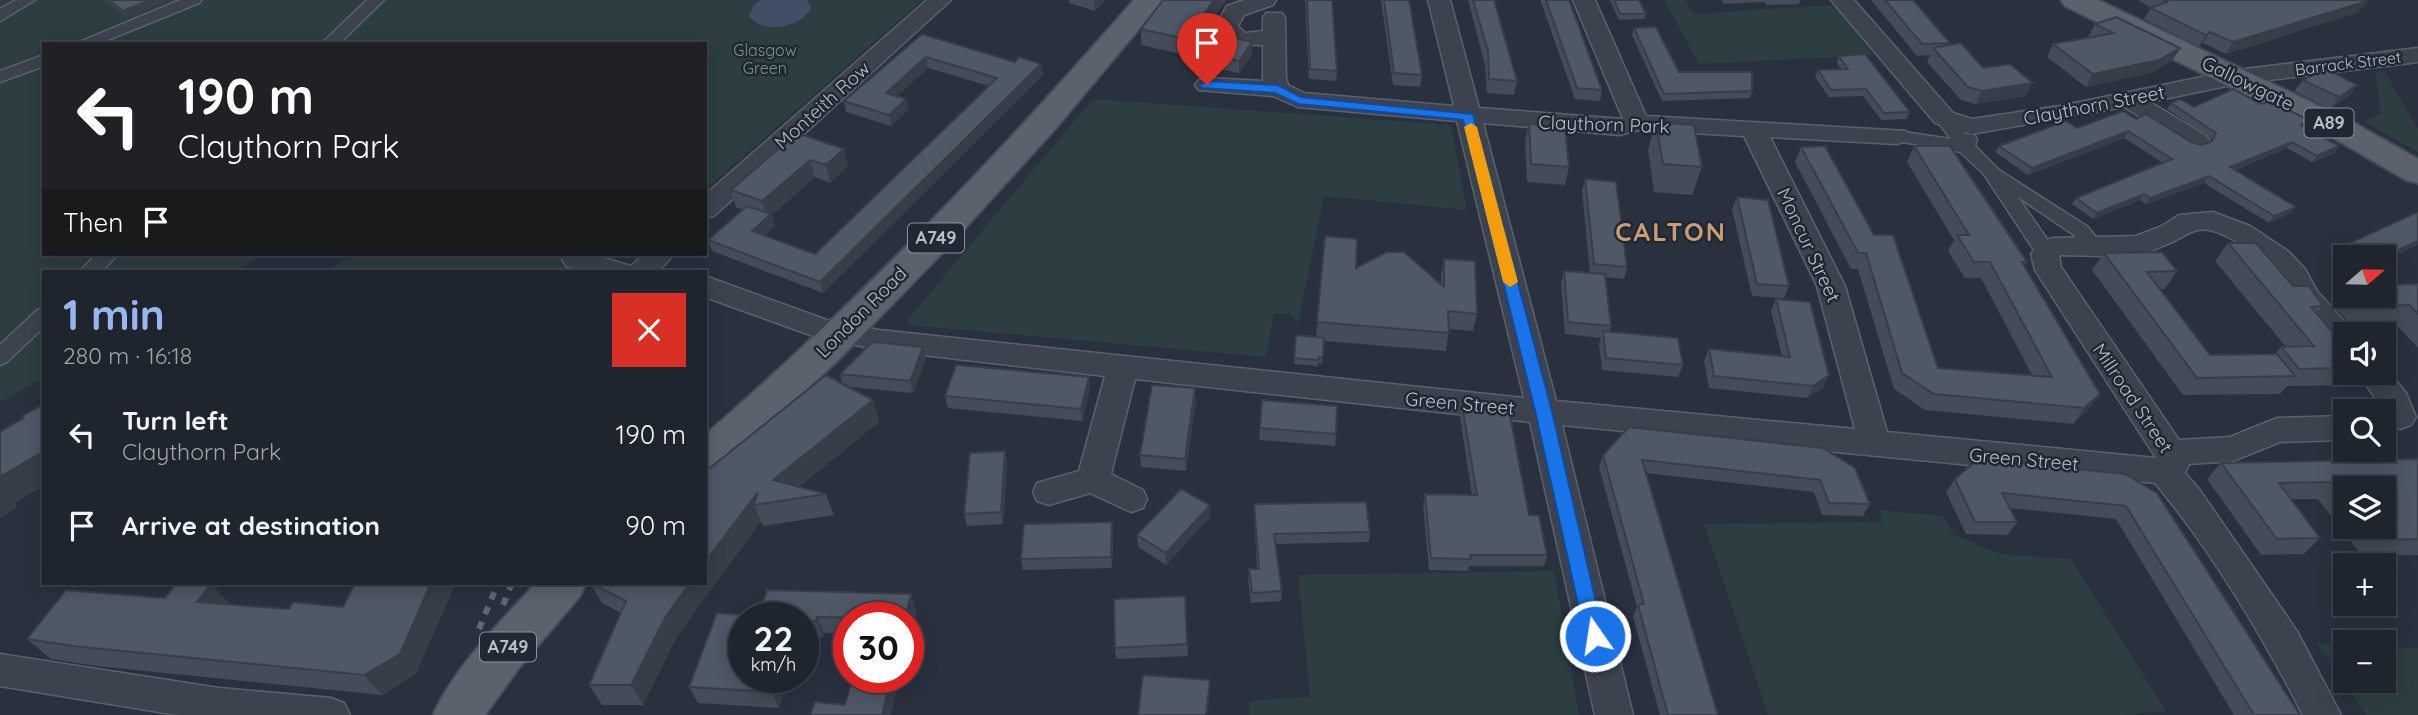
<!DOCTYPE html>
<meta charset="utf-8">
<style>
:root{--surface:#1f252f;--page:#2c313b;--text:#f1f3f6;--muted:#a1a5aa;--line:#3c424b;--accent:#99b6ee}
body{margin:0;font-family:Quicksand,sans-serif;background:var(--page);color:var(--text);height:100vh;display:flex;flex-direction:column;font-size:26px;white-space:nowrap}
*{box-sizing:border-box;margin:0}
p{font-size:23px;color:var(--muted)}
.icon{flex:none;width:38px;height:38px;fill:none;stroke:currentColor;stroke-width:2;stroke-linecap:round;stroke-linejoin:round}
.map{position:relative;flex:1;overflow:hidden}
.side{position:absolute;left:42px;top:270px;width:665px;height:315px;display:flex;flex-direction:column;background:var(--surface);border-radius:0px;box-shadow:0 4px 18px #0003,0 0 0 2px var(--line)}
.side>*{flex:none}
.top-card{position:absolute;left:42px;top:42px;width:665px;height:214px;border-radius:0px;box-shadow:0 4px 18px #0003,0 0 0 2px var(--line);background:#202124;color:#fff;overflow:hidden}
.needle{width:46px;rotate:70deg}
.buttons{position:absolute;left:2333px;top:245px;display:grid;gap:14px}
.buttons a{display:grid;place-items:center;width:63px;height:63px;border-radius:0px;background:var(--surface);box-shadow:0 4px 18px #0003,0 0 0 2px var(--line);font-size:35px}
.speed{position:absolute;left:728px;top:602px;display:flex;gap:14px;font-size:35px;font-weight:700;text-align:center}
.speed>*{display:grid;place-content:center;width:91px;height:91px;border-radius:50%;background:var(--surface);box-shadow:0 4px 18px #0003,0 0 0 2px var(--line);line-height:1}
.speed small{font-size:18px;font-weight:400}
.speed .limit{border:10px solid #d22;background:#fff;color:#111}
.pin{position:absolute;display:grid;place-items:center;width:60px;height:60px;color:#fff;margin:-72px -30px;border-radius:50% 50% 50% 0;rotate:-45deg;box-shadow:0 0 7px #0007}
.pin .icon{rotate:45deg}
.me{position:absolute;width:77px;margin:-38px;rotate:347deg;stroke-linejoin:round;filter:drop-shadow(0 0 5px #0008)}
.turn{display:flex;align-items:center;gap:24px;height:147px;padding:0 21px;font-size:32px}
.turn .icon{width:91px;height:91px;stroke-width:2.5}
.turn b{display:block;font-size:49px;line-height:60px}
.then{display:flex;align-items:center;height:66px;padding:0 21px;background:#0003;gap:14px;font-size:26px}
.round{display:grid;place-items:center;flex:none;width:74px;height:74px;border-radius:0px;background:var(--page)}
.overview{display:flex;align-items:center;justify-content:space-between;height:119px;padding:0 21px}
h1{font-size:42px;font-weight:800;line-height:52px;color:var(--accent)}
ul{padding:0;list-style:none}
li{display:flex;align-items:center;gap:21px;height:91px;padding:0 21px}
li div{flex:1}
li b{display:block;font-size:26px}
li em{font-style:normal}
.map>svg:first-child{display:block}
.green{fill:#2c3e41}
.water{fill:#404e66}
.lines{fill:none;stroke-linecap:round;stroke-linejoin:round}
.pedestrian-casing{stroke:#5a616c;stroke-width:3}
.minor-casing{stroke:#5a616c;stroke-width:3}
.primary-casing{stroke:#464c58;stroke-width:4}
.pedestrian{fill:#3c434f;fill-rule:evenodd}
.minor{fill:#3c434f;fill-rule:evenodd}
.primary{fill:#5b626e;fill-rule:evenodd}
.rail{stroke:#5f6775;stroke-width:6;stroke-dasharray:8 8;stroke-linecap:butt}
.wall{fill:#444c59;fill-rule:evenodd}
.shaded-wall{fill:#373e48}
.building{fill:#4f5867;stroke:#373e48;stroke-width:2}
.route{fill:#1a73e8;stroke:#114b97;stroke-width:2}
.slow{fill:#f59e0b}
.labels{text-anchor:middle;stroke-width:5;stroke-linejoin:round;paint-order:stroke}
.far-park-label{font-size:16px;fill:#73987d;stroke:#212834}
.far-street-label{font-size:16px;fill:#b9bfc9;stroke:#212834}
.shield{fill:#212834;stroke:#8b929c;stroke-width:2}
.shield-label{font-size:18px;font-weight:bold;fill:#b9bfc9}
.street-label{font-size:19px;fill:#b9bfc9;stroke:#212834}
.district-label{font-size:26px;font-weight:bold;letter-spacing:2px;fill:#cb9d72;stroke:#212834}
</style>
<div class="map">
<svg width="2418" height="715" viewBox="0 0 2418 715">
<rect width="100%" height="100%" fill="#29313f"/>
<!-- green -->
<g class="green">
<path d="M0 0H922L705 190V44H44V254H267L235 271H44V378L0 402Z"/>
<path d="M1664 0H1685L1694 14 1837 5 1873 55 1699 64Z"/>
<path d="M2384 71 2418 129V152L2364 122 2381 113 2375 72Z"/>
<path d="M1093 99 1451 125 1467 210 1324 196 1298 324 1290 314 1274 313 1266 357 909 325 908 319Z"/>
<path d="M354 254H583L564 271H325Z"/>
<path d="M1878 510 1943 516 1953 534 2000 554 2071 559 2166 711 2119 715H1768L1704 524 1883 522Z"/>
<path d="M1554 571 1579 715H1249V701L1310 697 1298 575Z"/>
<path d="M2316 643 2345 644V681H2384V647L2418 648V715H2367Z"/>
</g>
<!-- water -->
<path class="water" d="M761 0H807L811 8C801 28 762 35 749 16L754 5Z"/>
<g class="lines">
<!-- pedestrian casing -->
<g class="pedestrian-casing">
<g id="pedestrian">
<path d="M16 0H35L0 21V9Z"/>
<path d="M180 0H202L199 3 98 44H75Z"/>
<path d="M367 0H384L339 44H321Z"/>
<path d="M44 55V66L0 82V71Z"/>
<path d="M1944 113 1950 114 1965 134 1974 135 1977 139 1975 146 1999 170 2088 227 2102 245 2099 250H2085L2074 235 2018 197 2055 251 2052 256H2038L1983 173 1960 152 1897 141 1888 136 1897 131 1951 139 1935 118Z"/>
<path d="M97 254H118L102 271H80Z"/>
<path d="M44 308V327L7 362 0 365V345L37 310Z"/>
</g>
</g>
<!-- minor casing -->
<g class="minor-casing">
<g id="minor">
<path d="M927 0H951L714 216 705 218V195Z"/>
<path d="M1244 0H1276L1273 5 1244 15 1238 26 1245 33 1263 31V18L1266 13H1282L1285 18 1286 78 1288 85 1304 93 1454 106 1428 0H1450L1479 108 1623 119 1573 0H1595L1646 116 1906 131 1909 136 1906 141 1897 144 1770 137 1845 286 1887 432 2156 458 2035 270 2031 254 2039 242 2053 238 2136 236 2162 226 2179 215 2213 212 2250 226 2289 252 2305 269 2317 291 2355 334H2345V352C2318 345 2299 303 2284 281 2271 263 2231 234 2209 230 2194 227 2184 237 2170 243 2160 247 2150 252 2140 254 2114 258 2085 255 2059 255L2061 267 2179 440 2230 437 2277 418 2345 416V440L2280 442 2233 461 2189 464 2185 473 2199 489 2297 631 2341 715H2303C2263 637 2211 550 2155 483L1562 425 1633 715H1595L1530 422 1135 379 1111 474 1143 490 1147 499 1143 508 1131 512 1090 493 1049 505 1037 501 1033 492 1037 483 1079 471 1105 376 879 350 813 336 705 297V276L827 320 879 330 1524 398 1457 121 1298 107 1273 96 1199 90 1195 85 1199 80 1207 78 1263 81V45H1232L1215 27 1227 6ZM1483 123 1619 135 1638 130 1744 136 1817 286 1855 429 1556 401Z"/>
<path d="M1831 0H1854L1953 113 1972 119 2060 106 2236 70 2418 48V62L2236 84 2150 102 2206 136 2210 141 2206 146 2197 149 2188 146 2124 107 1971 134 1935 123Z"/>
<path d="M565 254H591L631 266 644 254H674L659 271H587L566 266 562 259Z"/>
<path d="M2384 366 2406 393 2416 417 2411 425 2400 429 2389 425 2381 405 2357 373H2384Z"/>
<path d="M0 654 219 688 331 698 344 703 350 715H177L0 686Z"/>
</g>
</g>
<!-- primary casing -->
<g class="primary-casing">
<g id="primary">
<path d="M1134 0H1163L1056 128 948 247 837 361 720 470 705 475V435C860 301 1000 154 1134 0Z"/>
<path d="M2061 0H2098L2354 123 2418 159V183L2406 180 2332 137 2065 6Z"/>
<path d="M536 583H586L580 596 518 669 485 715H433C456 665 500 623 536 583Z"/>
</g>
</g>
<!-- pedestrian -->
<use href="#pedestrian" class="pedestrian"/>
<!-- minor -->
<use href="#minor" class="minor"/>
<!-- primary -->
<use href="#primary" class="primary"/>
<!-- rail -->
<g class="rail">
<path d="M503 605 512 583"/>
<path d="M479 629 498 583"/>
</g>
</g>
<!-- wall -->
<g class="wall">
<path d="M106 0H165L166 1 127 17Z"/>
<path d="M1069 0H1105L1095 11 1069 3Z"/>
<path d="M1163 0H1226L1186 55 1141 45V29Z"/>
<path d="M1305 0H1332L1337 71 1336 81 1309 79Z"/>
<path d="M1381 0H1409L1422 75 1420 87 1393 85Z"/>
<path d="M1468 0H1494L1517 81 1514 95 1487 93 1485 65Z"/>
<path d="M1541 0H1569L1602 90 1600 101 1575 99 1541 2Z"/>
<path d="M1610 0H1639L1646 14 1644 19 1619 20Z"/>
<path d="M1721 0H1800L1799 4 1767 5 1764 2 1724 4Z"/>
<path d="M1871 0H1913L1950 43 1949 45 2026 96 1975 104 1961 100 1927 62 1930 55 1917 56Z"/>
<path d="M2138 0H2365L2359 12 2226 54 2203 43 2199 46 2144 19 2151 8Z"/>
<path d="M2095 24 2180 48 2172 61 2151 73 2086 87 2047 57 2053 44 2089 37H2088Z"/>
<path d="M1634 28 1679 72 1752 91 1750 98 1662 101 1632 35Z"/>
<path d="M922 34 1015 62 1041 64 1043 75 823 293 712 251 708 240 743 210 736 207 731 190 797 133 844 149 848 166 830 183 815 177 772 215 775 226 764 235 815 254 989 86 928 68 897 96 906 99 908 110 891 126 846 112 844 101Z"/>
<path d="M1252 42V54L1239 73 1198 64V52Z"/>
<path d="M1839 56 1910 112 1906 119 1881 120 1863 96 1829 97 1815 77 1818 70 1841 69 1837 63Z"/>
<path d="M2303 80 2349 96 2330 109 2294 91Z"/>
<path d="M2171 103 2304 126 2335 153 2312 162 2287 148 2235 170 2291 213 2269 223 2204 183 2146 204 2140 200 2093 219 2072 204 2076 198 2163 163 2124 138 2028 175 1995 152 1999 146 2077 128 2136 119 2191 142 2202 145 2211 142 2212 139 2167 109Z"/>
<path d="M1656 122 1702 167 1692 195 1654 192 1648 150Z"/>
<path d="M1529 124 1569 167 1565 185 1527 182 1525 141Z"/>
<path d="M1914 146 2027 262 2024 265 2100 394 2088 410 2073 424 1925 410 1894 389 1858 269H1851L1795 162 1801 147 1938 368 2032 375 1981 278H1965L1948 251 1954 240 1907 162Z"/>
<path d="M1585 179 1627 267 1624 279 1605 277 1611 326 1609 332 1683 365 1678 377 1602 370 1599 344 1601 338 1565 334 1561 283 1564 271 1590 273 1582 191Z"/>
<path d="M1737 197 1789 286 1784 298 1752 296 1732 209Z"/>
<path d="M1325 236 1356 268 1441 284V276L1444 259 1477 314 1473 331 1449 329 1446 351 1324 341 1322 364 1318 363V366L1294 364 1296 335 1316 337Z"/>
<path d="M2228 243 2323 306 2317 313 2345 346V373H2359L2348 385 2287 386 2280 394 2183 395 2092 270 2104 253 2177 271 2165 289H2160L2210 355 2275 354 2281 347H2286L2215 261Z"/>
<path d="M2339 248 2384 257H2345V261L2334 254Z"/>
<path d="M2418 284V348L2394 322 2349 323 2331 303 2345 286V296H2355Z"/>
<path d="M1776 299 1829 375 1823 388 1807 398 1709 388 1704 361 1709 349 1782 356 1771 311Z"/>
<path d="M923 347 926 359 913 393 849 387 873 400 879 422 799 487 826 494 834 515 763 526 761 521 677 636 643 705H602L589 685 621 613 602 603 590 583 705 472 842 383 840 374Z"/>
<path d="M1089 377 1090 389 1082 421 948 408 945 396Z"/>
<path d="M1196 400 1186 471 1141 467 1140 455Z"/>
<path d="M1462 405 1529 515 1547 555 1544 566H1469L1468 571 1429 570 1423 505 1425 494 1472 495 1460 417Z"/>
<path d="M1260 428 1336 434 1335 446 1259 440Z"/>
<path d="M1823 448 1870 504 1863 516 1822 515 1814 492 1646 473 1718 715H1660L1633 616 1637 607 1599 467 1603 455Z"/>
<path d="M1005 451 1007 463 1003 524 967 526 964 514Z"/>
<path d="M2418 459V555L2362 556 2318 499H2291L2320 538 2304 554 2261 555 2207 479 2221 463ZM2345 488 2384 527H2345Z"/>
<path d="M2125 474 2300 715H2234L2116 519 2009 508 2017 522 2008 535 1966 534 1946 492 1955 479Z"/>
<path d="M1254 504 1370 532 1369 542 1275 544 1282 591 1281 601 1251 603 1248 580 1249 569H1257L1254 515Z"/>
<path d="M1210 517 1166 565 1138 547 1137 535Z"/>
<path d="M1112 522 1113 534 1112 568 1023 570 1021 559Z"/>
<path d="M767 590 911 594 916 611 908 643V618H849V634L824 633 823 637 803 636V618H744V677H789L779 708 698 703 689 687 717 613 758 616Z"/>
<path d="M1185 596 1188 656 1116 659 1115 648Z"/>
<path d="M231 605 289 609 343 607 416 674 382 695 97 666 51 659 27 639Z"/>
</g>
<!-- shaded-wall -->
<g class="shaded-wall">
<path d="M150 0H165L166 1 127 17 123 11Z"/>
<path d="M1095 0H1105L1095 11 1094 1Z"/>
<path d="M1214 0H1226L1186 55V39Z"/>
<path d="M2367 1 2359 12 2226 54 2233 42Z"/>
<path d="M2210 32 2203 43 2199 46 2206 35Z"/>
<path d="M1252 42V54L1239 73V61Z"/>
<path d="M2180 48 2172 61 2151 73 2086 87 2093 74Z"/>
<path d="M926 57 928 68 888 104 886 93Z"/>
<path d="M1041 64 1043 75 823 293 820 282Z"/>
<path d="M2033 83 2026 96 1975 104 1982 91Z"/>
<path d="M2357 85 2349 96 2330 109 2339 97Z"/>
<path d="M906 99 908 110 891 126 889 115Z"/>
<path d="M2128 131 2124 138 2028 175 2032 168Z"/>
<path d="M2292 142 2287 148 2226 174 2230 167Z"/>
<path d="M2339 146 2335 153 2312 162 2317 156Z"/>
<path d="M844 149 848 166 830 183 826 165Z"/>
<path d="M810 160 815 177 772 215 775 226 756 243 752 231 767 218 762 201Z"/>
<path d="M2209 176 2204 183 2146 204 2150 198Z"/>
<path d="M2144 194 2140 200 2093 219 2097 213Z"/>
<path d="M2296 207 2291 213 2269 223 2274 216Z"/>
<path d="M2418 241V245L2384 261 2383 257Z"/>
<path d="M923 347 926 359 913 393 910 381Z"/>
<path d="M1829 375 1823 388 1807 398 1813 386Z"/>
<path d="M1089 377 1090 389 1082 421 1081 409Z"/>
<path d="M1195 388 1196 400 1186 471 1185 459Z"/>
<path d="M2100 394 2088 410 2073 424 2084 408Z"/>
<path d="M873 400 879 422 783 500 773 480Z"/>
<path d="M44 451V486L15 503 17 508 0 518V477Z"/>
<path d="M1005 451 1007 463 1003 524 1001 512Z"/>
<path d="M758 492 754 505 761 521 677 636 643 705 631 685 666 616 690 583H705V562Z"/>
<path d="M1210 505V517L1166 565V553Z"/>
<path d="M1112 522 1113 534 1112 568 1111 557Z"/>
<path d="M431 583H456L416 674 382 695 364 675Z"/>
<path d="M211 584 231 605 197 602Z"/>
<path d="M911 594 916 611 908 643V618H905Z"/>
<path d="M817 617 824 633 823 637 816 621Z"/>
<path d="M777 677H789L779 708 772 692Z"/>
<path d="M891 677H900L891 715H882Z"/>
<path d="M1210 680 1208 715H1206Z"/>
</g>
<!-- building -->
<g class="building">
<path d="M109 0H150L123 11Z"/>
<path d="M1163 0H1214L1186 39 1141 29Z"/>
<path d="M1307 0H1332L1337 71 1310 69Z"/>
<path d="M1384 0H1409L1422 75 1394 73Z"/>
<path d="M1473 0H1494L1517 81 1489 79 1488 51Z"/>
<path d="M1546 0H1569L1602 90 1577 88Z"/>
<path d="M1614 0H1639L1646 14H1620Z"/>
<path d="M1885 0H1913L1950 43 1922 44Z"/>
<path d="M2163 0H2365L2367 1 2233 42 2210 32 2206 35 2150 8 2167 2Z"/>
<path d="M2116 17 2180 48 2159 60 2093 74 2053 44 2114 33 2095 24Z"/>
<path d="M1656 27 1679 72H1752V91L1664 94 1634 28Z"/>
<path d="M1212 33 1252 42 1239 61 1198 52Z"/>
<path d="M922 34 1015 62 1019 57 1041 64 820 282 708 240 747 206 771 214 752 231 815 254 997 78 926 57 886 93 906 99 889 115 844 101Z"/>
<path d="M1961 43 1983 68 2010 64 2033 83 1982 91 1968 87 1933 48Z"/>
<path d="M1865 54 1910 112 1884 113 1866 89 1831 90 1818 70 1848 69 1839 56Z"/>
<path d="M2325 68 2357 85 2339 97 2303 80Z"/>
<path d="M2233 89 2261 104 2270 101 2309 120 2301 125 2339 146 2317 156 2292 142 2230 167 2296 207 2274 216 2209 176 2150 198 2144 194 2097 213 2076 198 2172 159 2128 131 2032 168 1999 146 2066 121 2077 128 2123 111 2136 119 2146 114 2191 142 2202 145 2212 141 2216 133 2171 103 2180 99 2194 107Z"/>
<path d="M1656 122 1694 125 1702 167 1663 164Z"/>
<path d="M1529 124 1565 126 1569 167 1531 164Z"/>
<path d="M797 133 844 149 826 165 810 160 762 201 731 190Z"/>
<path d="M1825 146 1874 235H1893L1938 368 2052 377 1990 262H1974L1957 235H1969L1914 146H1950L2027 262H2022L2100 394 2084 408 1934 394 1902 373 1866 253H1858L1801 147Z"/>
<path d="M1585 179 1616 182 1627 267 1594 264Z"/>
<path d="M1737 197 1768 200 1789 286 1757 284Z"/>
<path d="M2418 212V241L2383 257H2354L2339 248Z"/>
<path d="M1325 236 1357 239 1356 268 1387 252H1404L1444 287V259L1475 261 1477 314 1448 311 1449 333 1317 322Z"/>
<path d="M2228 243H2256L2293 286H2309L2323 306 2311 307 2345 346V368L2299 369 2281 347 2314 346Z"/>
<path d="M2162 252 2177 271 2147 272 2210 355 2277 354 2295 376 2197 378 2104 253Z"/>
<path d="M1564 271 1605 274 1611 326 1568 322Z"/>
<path d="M2418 284V314L2410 305 2364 306 2355 296H2384V285Z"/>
<path d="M1776 299 1810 302 1829 375 1813 386 1714 376 1709 349 1790 357Z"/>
<path d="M1603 331 1678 338 1683 365 1606 358Z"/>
<path d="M1296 335 1324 338 1323 357H1319L1318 360 1294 358Z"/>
<path d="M875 342 923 347 910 381 840 374 870 344Z"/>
<path d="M956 365 1089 377 1081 409 945 396Z"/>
<path d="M826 375 873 400 773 480 826 494 754 505 758 492 705 562V472Z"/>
<path d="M1152 385 1195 388 1185 459 1140 455Z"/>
<path d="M1262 400 1337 406 1336 434 1260 428Z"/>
<path d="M44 404V451L0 477V432L24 418 22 416Z"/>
<path d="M1462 405 1509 410 1529 515H1539L1547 555H1470L1471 559 1431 558 1425 494 1477 495Z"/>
<path d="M1629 427 1823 448 1855 468 1870 504 1829 503 1820 480 1642 460 1718 715H1668L1638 605 1644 604 1603 455Z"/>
<path d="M1005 451 1001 512 964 514 970 453Z"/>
<path d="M1978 459 2125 474 2157 493 2300 715H2254L2126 506 2002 493 2017 522H1975L1955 479Z"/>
<path d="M2418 459V539L2379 540 2369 527H2384V488H2345V496L2334 482 2279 483 2320 538 2277 539 2221 463Z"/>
<path d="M1181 489 1210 505 1166 553 1137 535Z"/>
<path d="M1366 502 1370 532 1274 534 1282 591 1252 593 1249 569H1259L1254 504Z"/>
<path d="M1112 522 1111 557 1021 559 1024 524Z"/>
<path d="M177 583 211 584 197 602 289 609 293 602 343 607 355 583H431L400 654 364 675 73 646 27 639 66 590 165 598Z"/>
<path d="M591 583H690L666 616 631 685H589L626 601Z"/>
<path d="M767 590 911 594 905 618 817 617 816 621 803 620V618H744V677H777L772 692 689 687 717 613 758 616Z"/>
<path d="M1185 596 1187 644 1115 648 1114 599Z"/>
<path d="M1143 675 1210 680 1206 715H1138Z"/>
<path d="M853 677H891L882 715H810L815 702 845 705Z"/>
</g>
<!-- route -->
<path class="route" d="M1207 81 1278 85 1301 97 1473 114 1552 411 1604 636 1602 642 1595 645 1588 642 1585 636 1535 411 1463 120 1298 104 1275 93 1202 88 1200 85Z"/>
<!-- slow -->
<path class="slow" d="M1471 123 1477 127 1518 282 1510 287 1503 282 1464 127Z"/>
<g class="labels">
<!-- far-park labels -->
<g class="far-park-label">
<text x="765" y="56">Glasgow<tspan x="765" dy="18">Green</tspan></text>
</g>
<!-- far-street labels -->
<g class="far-street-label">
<text transform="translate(2348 63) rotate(-7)" y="6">Barrack Street</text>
</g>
<!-- shield labels -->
<g class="shield">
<rect x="2304.5" y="108.5" width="49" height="29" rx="5"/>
<rect x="908" y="223.5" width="56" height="29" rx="5"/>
<rect x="480" y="632.5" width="56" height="29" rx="5"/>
</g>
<g class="shield-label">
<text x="2329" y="129">A89</text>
<text x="936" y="244">A749</text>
<text x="508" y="653">A749</text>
</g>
<!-- street labels -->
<g class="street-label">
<text transform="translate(2248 83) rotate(26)" y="7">Gallowgate</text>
<text transform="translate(822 105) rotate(-42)" y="7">Monteith Row</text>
<text transform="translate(2094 105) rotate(-11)" y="7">Claythorn Street</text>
<text transform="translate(1604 124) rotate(2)" y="7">Claythorn Park</text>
<text transform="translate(1809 245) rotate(65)" y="7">Moncur Street</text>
<text transform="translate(861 312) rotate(-45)" y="7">London Road</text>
<text transform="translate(2133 398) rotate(56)" y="7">Millroad Street</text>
<text transform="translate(1460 403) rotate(5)" y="7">Green Street</text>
<text transform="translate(2024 459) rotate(5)" y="7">Green Street</text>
</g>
<!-- district labels -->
<g class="district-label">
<text x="1671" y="241">CALTON</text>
</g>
</g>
</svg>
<div class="buttons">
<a><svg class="needle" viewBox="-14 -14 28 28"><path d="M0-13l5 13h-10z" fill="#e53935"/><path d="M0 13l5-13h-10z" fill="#a1a5aa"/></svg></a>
<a><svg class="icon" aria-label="sound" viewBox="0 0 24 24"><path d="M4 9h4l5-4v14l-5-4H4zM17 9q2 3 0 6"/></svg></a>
<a><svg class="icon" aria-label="search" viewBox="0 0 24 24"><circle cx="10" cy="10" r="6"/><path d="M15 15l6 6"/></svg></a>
<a><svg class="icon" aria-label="layers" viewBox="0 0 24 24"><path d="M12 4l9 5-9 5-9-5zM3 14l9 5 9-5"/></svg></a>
<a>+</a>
<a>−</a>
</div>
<div class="speed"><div>22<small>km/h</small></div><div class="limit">30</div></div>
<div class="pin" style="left:1207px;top:85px;background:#d93025"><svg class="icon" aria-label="arrive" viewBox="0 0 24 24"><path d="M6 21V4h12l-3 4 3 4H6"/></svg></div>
<svg class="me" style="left:1595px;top:636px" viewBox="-20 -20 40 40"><circle r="17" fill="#1a73e8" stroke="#fff" stroke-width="3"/><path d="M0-11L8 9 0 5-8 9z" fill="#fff"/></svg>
<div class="top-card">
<div class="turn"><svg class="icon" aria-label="left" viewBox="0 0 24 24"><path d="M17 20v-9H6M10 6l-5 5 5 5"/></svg><div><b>190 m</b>Claythorn Park</div></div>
<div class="then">Then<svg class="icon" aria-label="arrive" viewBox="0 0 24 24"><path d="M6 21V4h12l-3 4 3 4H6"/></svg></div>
</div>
<section class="side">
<div class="overview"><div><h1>1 min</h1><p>280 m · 16:18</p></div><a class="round" style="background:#d93025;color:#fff"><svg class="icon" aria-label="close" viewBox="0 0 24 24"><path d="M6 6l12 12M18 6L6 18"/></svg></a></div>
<ul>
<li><svg class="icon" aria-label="left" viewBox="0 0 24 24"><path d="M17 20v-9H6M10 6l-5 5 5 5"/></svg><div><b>Turn left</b><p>Claythorn Park</p></div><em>190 m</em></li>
<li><svg class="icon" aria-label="arrive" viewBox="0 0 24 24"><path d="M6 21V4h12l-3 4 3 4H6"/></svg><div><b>Arrive at destination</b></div><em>90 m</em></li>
</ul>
</section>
</div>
